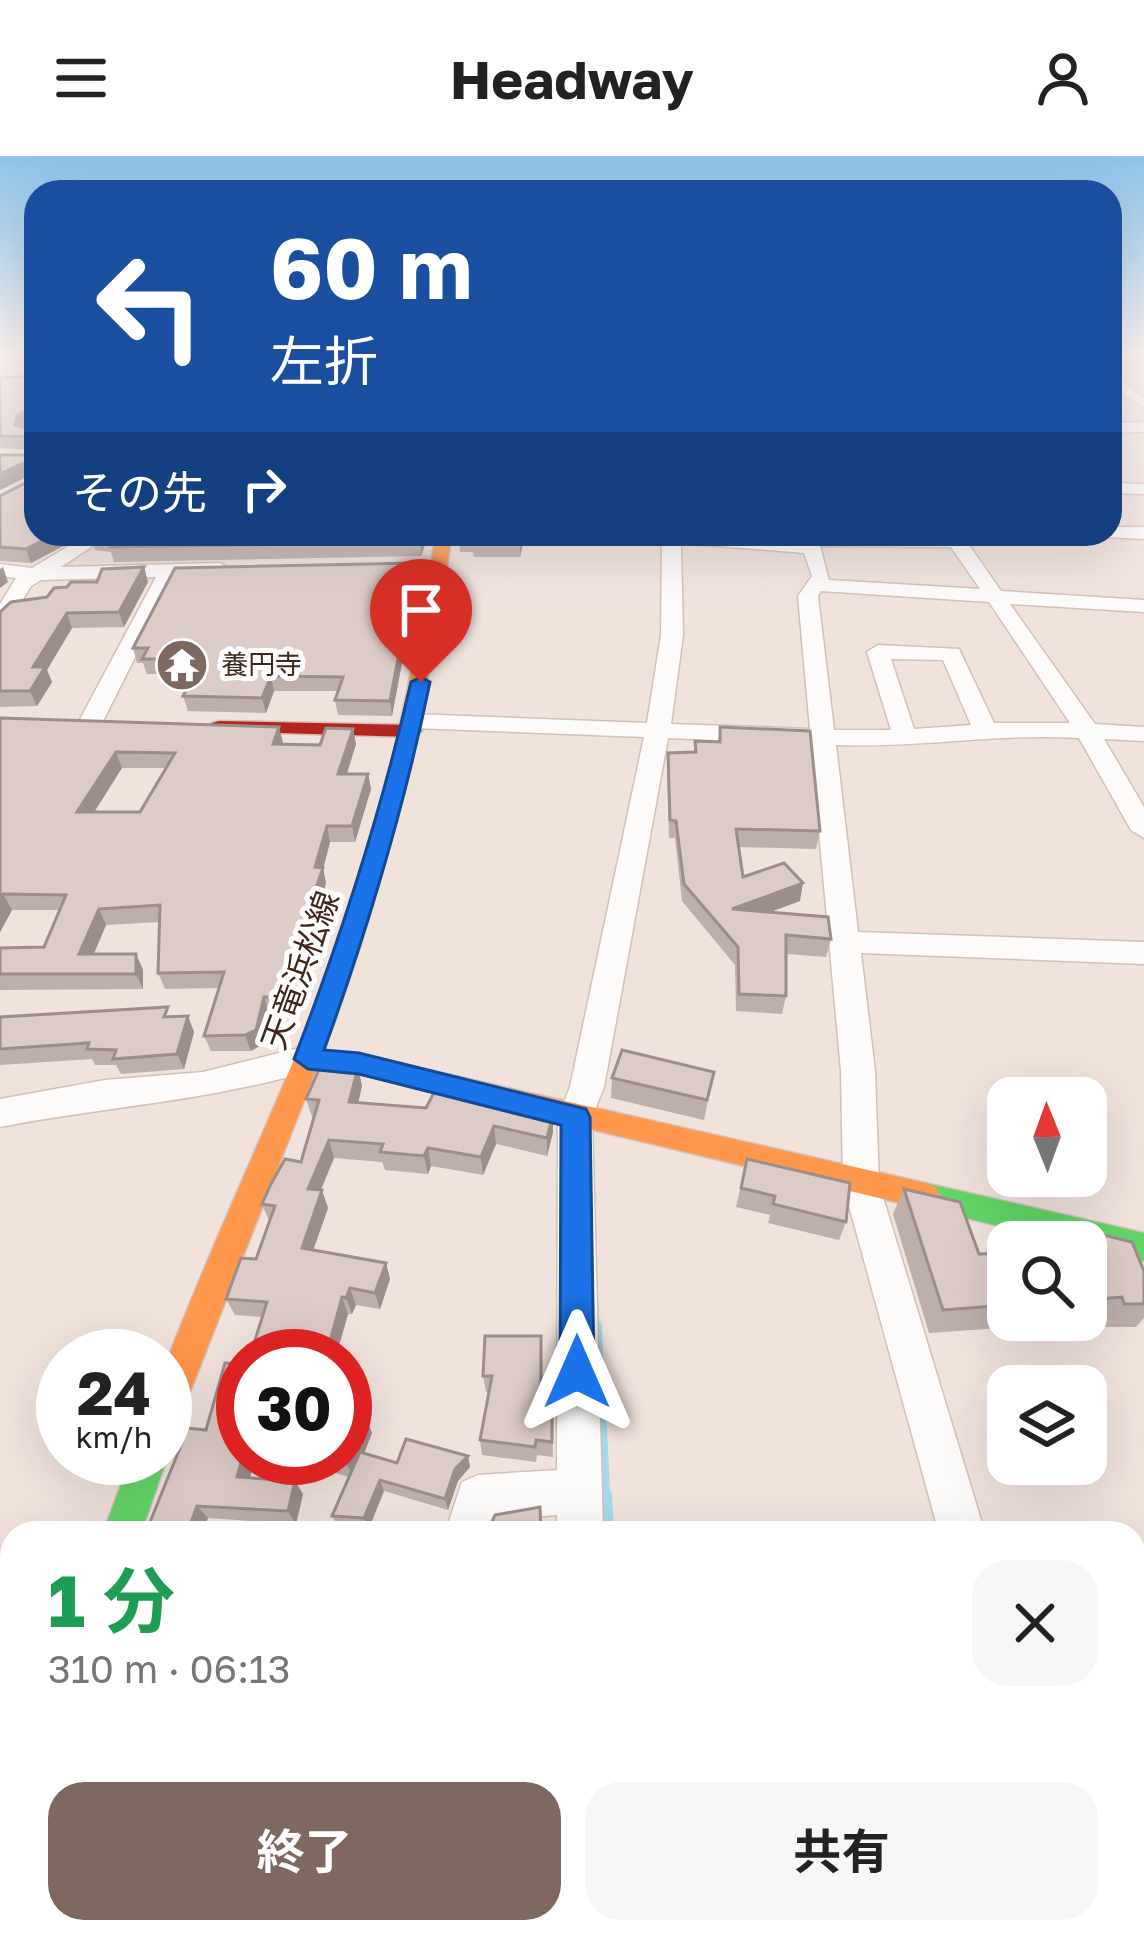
<!DOCTYPE html>
<html lang="ja">
<meta charset="utf-8">
<style>
:root{--surface:#fff;--page:#f6f6f6;--text:#222;--muted:#767676;--accent:#7e685f}
body{margin:0;font-family:"Golos Text","Noto Sans JP",sans-serif;background:var(--page);color:var(--text);height:100vh;display:flex;flex-direction:column;font-size:45px;white-space:nowrap}
*{box-sizing:border-box;margin:0}
p{font-size:39px;color:var(--muted)}
.icon{flex:none;width:66px;height:66px;fill:none;stroke:currentColor;stroke-width:2;stroke-linecap:round;stroke-linejoin:round}
.map{position:relative;flex:1;overflow:hidden}
.panel{position:absolute;left:0px;top:1365px;width:1146px;height:423px;display:flex;flex-direction:column;background:var(--surface);border-radius:36px 36px 0 0;box-shadow:0 12px 48px #0002}
.panel>*{flex:none}
.top-card{position:absolute;left:24px;top:24px;width:1098px;height:366px;border-radius:36px;box-shadow:0 12px 48px #0002;background:#1a4fa0;color:#fff;overflow:hidden}
.needle{width:78px;rotate:359deg}
.fabs{position:absolute;left:987px;top:921px;display:grid;gap:24px}
.fabs a{display:grid;place-items:center;width:120px;height:120px;border-radius:24px;background:var(--surface);box-shadow:0 12px 48px #0002;font-size:60px}
.speed{position:absolute;left:36px;top:1173px;display:flex;gap:24px;font-size:60px;font-weight:700;text-align:center}
.speed>*{display:grid;place-content:center;width:156px;height:156px;border-radius:50%;background:var(--surface);box-shadow:0 12px 48px #0002;line-height:1}
.speed small{font-size:30px;font-weight:400}
.speed .limit{border:18px solid #d22;background:#fff;color:#111}
.pin{position:absolute;display:grid;place-items:center;width:102px;height:102px;color:#fff;margin:-123px -51px;border-radius:50% 50% 50% 0;rotate:-45deg;box-shadow:0 0 12px #0007}
.pin .icon{rotate:45deg}
.me{position:absolute;width:132px;margin:-66px;rotate:0deg;stroke-linejoin:round;filter:drop-shadow(0 0 9px #0008)}
.turn{display:flex;align-items:center;gap:42px;height:252px;padding:0 48px;font-size:54px}
.turn .icon{width:156px;height:156px;stroke-width:2.5}
.turn b{display:block;font-size:84px;line-height:102px}
.then{display:flex;align-items:center;height:114px;padding:0 48px;background:#0003;gap:24px;font-size:45px}
.round{display:grid;place-items:center;flex:none;width:126px;height:126px;border-radius:36px;background:var(--page)}
.summary{display:flex;align-items:center;justify-content:space-between;height:204px;padding:0 48px}
h1{font-size:72px;font-weight:700;line-height:90px;color:#1e9e55}
.primary-button{display:flex;gap:24px;margin-top:auto;padding:24px 48px}
.primary-button a{flex:1;height:138px;border-radius:36px;background:var(--accent);color:#fff;font-size:48px;font-weight:700;line-height:138px;text-align:center}
.primary-button a+a{background:var(--page);color:var(--text)}
header{display:flex;justify-content:space-between;align-items:center;height:156px;padding:0 48px;background:var(--surface);font-size:54px;font-weight:700}
.map>svg:first-child{display:block}
.lines{fill:none;stroke-linecap:round;stroke-linejoin:round}
.stream-far1{stroke:#a3d9ee;stroke-width:9}
.stream{stroke:#a3d9ee;stroke-width:12}
.street-casing{stroke:#d3c0b7;stroke-width:3}
.fast-casing{stroke:#d3c0b7;stroke-width:3}
.slow-casing{stroke:#d3c0b7;stroke-width:3}
.jam-casing{stroke:#d3c0b7;stroke-width:3}
.street{fill:#fdfbfa;fill-rule:evenodd}
.fast{fill:#63d668;fill-rule:evenodd}
.slow{fill:#ff974d;fill-rule:evenodd}
.jam{fill:#b3261e;fill-rule:evenodd}
.wall{fill:#beafab;fill-rule:evenodd}
.shaded-wall{fill:#9b8e8b}
.building{fill:#ddcbc7;stroke:#9b8e8b;stroke-width:3;fill-rule:evenodd}
.route{fill:#1a73e8;stroke:#114b97;stroke-width:3}
.labels{text-anchor:middle;stroke-width:10;stroke-linejoin:round;paint-order:stroke}
.far-poi-label{font-size:27px;fill:#40261b;stroke:#fff;text-anchor:start}
.street-label{font-size:33px;fill:#40261b;stroke:#fff}
</style>
<header><svg class="icon" aria-label="menu" viewBox="0 0 24 24"><path d="M4 6h16M4 12h16M4 18h16"/></svg>Headway<svg class="icon" aria-label="person" viewBox="0 0 24 24"><circle cx="12" cy="8" r="4"/><path d="M4 21q1-7 8-7t8 7"/></svg></header>
<div class="map">
<svg width="1144" height="1787" viewBox="0 0 1144 1787">
<rect width="100%" height="100%" fill="#f1e2dc"/>
<g class="lines">
<!-- stream-far1 -->
<path class="stream-far1" d="M597 1169 606 1342"/>
<!-- stream -->
<path class="stream" d="M606 1339 608 1377"/>
<!-- street casing -->
<g class="street-casing">
<g id="street">
<path d="M10 197H25L0 216V205Z"/>
<path d="M1110 197 1144 198V206L1110 204Z"/>
<path d="M1110 218 1144 241V252L1110 229Z"/>
<path d="M1144 266V276L1110 277V267Z"/>
<path d="M1110 327 1144 328V338L1110 337Z"/>
<path d="M1110 371H1144V383L1103 381 1110 378Z"/>
<path d="M89 378H111L61 411 220 407 230 413 220 419 176 420 102 567 90 574 78 567 156 421 41 424 31 430 7 469 0 471V448L16 422 0 420V408L32 412Z"/>
<path d="M668 378 799 385 797 378H1039L1030 384 967 386 1001 435 1144 444V456L1010 448 1095 568 1144 571V585L1104 583 1144 651V682L1131 674 1079 582C998 577 917 592 836 589L858 776 1144 786V808L861 797 875 915 879 1028 985 1377H939L843 1028 841 915 811 588 668 582 604 931 592 961 603 1377H557V1359L495 1364 491 1377H445L462 1326 478 1319 557 1314 558 961 570 931 644 581 414 572 402 565 414 558 647 567 661 479 662 389ZM681 387 804 397 812 420 798 440 810 573 671 568 683 479ZM820 390 951 391 980 433 829 424ZM821 435 989 446 1070 567H994L959 493 878 489 867 496 891 574H834L818 440ZM891 503 943 504 971 569 914 573Z"/>
<path d="M307 890 319 894 324 903 319 912C215 945 107 950 0 971V943L105 924 203 916Z"/>
<path d="M334 1776H392L389 1787H331Z"/>
<rect x="574" y="1776" width="58" height="11"/>
<path d="M1044 1776H1102L1106 1787H1048Z"/>
</g>
</g>
<!-- fast casing -->
<g class="fast-casing">
<g id="fast">
<path d="M925 1027 1144 1077V1105L1086 1091V1086H1064L914 1049 910 1040 914 1031Z"/>
<path d="M165 1297 167 1302 141 1377H103L131 1302H165Z"/>
</g>
</g>
<!-- slow casing -->
<g class="slow-casing">
<g id="slow">
<path d="M436 378H452C425 556 388 726 324 894L359 898 925 1027 936 1031 940 1040 936 1049 925 1053 359 918 316 914 177 1269 165 1274V1210C220 1065 291 925 342 779 388 649 413 513 436 378Z"/>
<path d="M12 1663V1738L0 1743V1668Z"/>
</g>
</g>
<!-- jam casing -->
<g class="jam-casing">
<path id="jam" d="M219 565 412 569 422 575 412 581 212 575V567Z"/>
</g>
<!-- street -->
<use href="#street" class="street"/>
<!-- fast -->
<use href="#fast" class="fast"/>
<!-- slow -->
<use href="#slow" class="slow"/>
<!-- jam -->
<use href="#jam" class="jam"/>
</g>
<!-- wall -->
<g class="wall">
<path d="M36 197V378H86L31 407 0 405V340L33 323V318L0 334 36 294 0 292V222L32 220 34 210H15L11 199ZM35 263 34 275 23 272Z"/>
<path d="M429 378 421 400 114 406 111 396 95 394 90 380Z"/>
<path d="M459 378H525L520 401H474L473 396H460Z"/>
<path d="M416 407 418 421 392 560 338 559 335 544 338 535H274L266 557 188 555 183 540 195 518H147L143 507H137L133 492Z"/>
<path d="M144 411 148 426 124 471 72 472 47 514 52 526 37 550 0 551V456L47 441 67 431 97 426Z"/>
<path d="M0 562 283 586 282 588 320 589 353 573 356 588 347 618H368L371 633 355 686H330L323 713 326 727 322 741H328L332 757 305 824 291 822 281 857 269 856 261 889 251 895H211L204 880 219 832 165 833 158 817 160 766 106 769 94 798H136L143 814V833L0 834V792L44 791 59 754H12L0 776ZM122 612H166L140 656H94Z"/>
<path d="M720 571 820 675 816 693 739 691 743 721 800 745 769 756 831 783 826 801 786 798V840L782 858 736 855 735 809 682 745 675 682H669L667 614 668 597 694 596 695 585 718 586Z"/>
<path d="M0 861H172L194 876 184 913 121 918 116 909H95L92 903 0 909Z"/>
<path d="M358 912 362 930 358 947 426 952 553 958V976L547 1000 496 988 483 1019 431 1010 428 1018 385 1014 382 1006 334 1002 321 1034 328 1052 313 1094 386 1107 390 1123 380 1153 356 1149 352 1158H348L336 1200H250L262 1161 235 1159 226 1143 256 1103 269 1065 262 1048 301 1006 314 962 312 961 306 943Z"/>
<path d="M714 916 704 964 611 942 612 922Z"/>
<path d="M747 1003 846 1066 839 1084 768 1067 770 1059 736 1051Z"/>
<path d="M904 1033 960 1046 979 1098 1008 1097V1164H1086V1086H1054L1059 1079H1103L1132 1086 1144 1115V1162L1136 1171H1104L1102 1165 929 1177 893 1058Z"/>
<path d="M541 1180 542 1245 552 1246 553 1301 537 1299 536 1306 482 1299 480 1284 489 1236H486L483 1220Z"/>
<path d="M366 1262 372 1277 364 1297 397 1307 468 1300 470 1311 458 1325 448 1354 384 1335 369 1372 338 1370 332 1360 349 1321 307 1309 303 1302H345Z"/>
<path d="M243 1302H256L250 1322 303 1338 296 1368 208 1362 150 1366Z"/>
<path d="M0 1401 12 1402V1487L0 1486Z"/>
</g>
<!-- shaded-wall -->
<g class="shaded-wall">
<path d="M32 250 36 263 21 272 20 282 15 269 17 260Z"/>
<path d="M32 303 36 316 0 334V318Z"/>
<path d="M55 378H86L31 407 26 393Z"/>
<path d="M423 378H429L421 400 420 386Z"/>
<path d="M522 378H525L520 401V387Z"/>
<path d="M416 407 418 421 392 560 390 545Z"/>
<path d="M3 411 8 426 0 432V413Z"/>
<path d="M144 411 148 426 124 471 119 456Z"/>
<path d="M67 457 72 472 47 514 52 526 37 550 30 535 33 511Z"/>
<path d="M271 520 274 535 266 557 262 542Z"/>
<path d="M279 571 283 586 277 604 273 588Z"/>
<path d="M353 573 356 588 342 633 338 618Z"/>
<path d="M116 596 122 612 84 672 77 656Z"/>
<path d="M368 618 371 633 355 686 352 670Z"/>
<path d="M327 670 330 686 323 713 326 727 317 756 313 740 315 711Z"/>
<path d="M803 727 800 745 729 771 732 753Z"/>
<path d="M3 738 12 754 0 776V744Z"/>
<path d="M328 741 332 757 305 824 301 808Z"/>
<path d="M99 753 106 769 87 813 79 798Z"/>
<path d="M136 798 143 814V833L136 818Z"/>
<path d="M286 806 291 822 281 857 276 841Z"/>
<path d="M264 841 269 856 261 889 251 895 245 879Z"/>
<path d="M188 860 194 876 184 913 177 898Z"/>
<path d="M358 912 362 930 354 964 349 946Z"/>
<path d="M553 958V976L547 1000V982Z"/>
<path d="M494 970 496 988 483 1019 481 1001Z"/>
<path d="M329 984 334 1002 314 1050 308 1033Z"/>
<path d="M428 992 431 1010 428 1018 424 1000Z"/>
<path d="M322 1034 328 1052 308 1109 302 1092Z"/>
<path d="M386 1107 390 1123 380 1153 375 1137Z"/>
<path d="M350 1132 356 1149 352 1158 346 1142Z"/>
<path d="M342 1141 348 1158 336 1200H326Z"/>
<path d="M366 1262 372 1277 354 1323 347 1308Z"/>
<path d="M468 1300 470 1311 458 1325 448 1354 445 1343 455 1313Z"/>
<path d="M243 1302H256L246 1334 237 1321Z"/>
<path d="M380 1324 384 1335 369 1372 364 1362Z"/>
<path d="M295 1325 303 1338 296 1368 288 1355Z"/>
<path d="M197 1350 208 1362 203 1377H187Z"/>
<path d="M12 1534V1589L0 1622V1565Z"/>
<path d="M310 1776H322L318 1787H306Z"/>
</g>
<!-- building -->
<g class="building">
<path d="M14 197H36V254L32 250 17 260 15 269 34 275 36 257V378H55L26 393 0 391V340L33 323 32 303 0 318V299H31L36 294 35 281 0 280V222L32 220 35 198 11 199Z"/>
<path d="M93 378H423L420 386 110 391 113 383 90 380Z"/>
<path d="M459 378H522L520 387H473V382H459Z"/>
<path d="M416 407 390 545 335 544 343 521 271 520 262 542 183 540 203 503H142L148 492H133L175 412Z"/>
<path d="M144 411 119 456 67 457 33 511H45L30 535H0V456L11 446 47 441 54 432 67 431 71 426H97L102 413Z"/>
<path d="M0 562 279 571 273 588 320 589 326 572 353 573 338 618H368L352 670H327L315 711 323 712 313 740 328 741 301 808 286 806 276 841H264L256 874 245 879 204 880 224 816 158 817 160 749 99 753 79 798H136V818H0V792L44 791 66 739 3 738 0 744ZM116 596 175 597 140 656H77Z"/>
<path d="M720 571 810 575 820 675 736 673 743 721 784 707 803 727 732 753 828 761 831 783 786 779V840L739 838 738 791 684 728 676 665 670 664 668 597 696 596 695 585 720 586Z"/>
<path d="M168 851 164 861 188 860 177 898 113 903 116 894 87 893 89 887 0 893V861Z"/>
<path d="M622 894 714 916 707 944 612 922Z"/>
<path d="M322 907 358 912 349 946 426 952 437 931 553 958 547 982 494 970 481 1001 428 992 424 1000 380 996 383 988 329 984 308 1033 322 1034 302 1092 386 1107 375 1137 350 1132 346 1142 342 1141 326 1200 273 1197 272 1200H250L267 1146 226 1143 241 1102 256 1103 275 1050 262 1048 271 1028 285 1003 301 1006 319 944 306 943Z"/>
<path d="M747 1003 850 1027 846 1066 773 1048 775 1040 741 1032Z"/>
<path d="M904 1033 960 1046 979 1098 1008 1097V1149L943 1154Z"/>
<path d="M1059 1079H1103L1132 1086 1144 1115V1148H1124L1122 1141 1086 1144V1086H1062Z"/>
<path d="M485 1180H541V1245L552 1246V1286L536 1284 535 1291 480 1284 492 1220H483Z"/>
<path d="M225 1207 243 1208V1300L237 1321 295 1325 288 1355 197 1350 187 1377H137L140 1369 150 1366 188 1272 206 1274Z"/>
<path d="M345 1256 366 1262 347 1308 324 1302H345Z"/>
<path d="M406 1283 468 1300 455 1313 445 1343 380 1324 364 1362 332 1360 360 1296 397 1307Z"/>
<path d="M540 1351 541 1377H478V1368H491L495 1359Z"/>
<path d="M1053 1374 1054 1377H1011Z"/>
<path d="M0 1401 12 1402 11 1478 0 1477Z"/>
<path d="M0 1526 12 1527V1534L0 1565Z"/>
<path d="M83 1776H310L306 1787H79Z"/>
</g>
<!-- sky -->
<linearGradient id="sky" x2="0" y2="1"><stop stop-color="#8cc3ea"/><stop offset="0.44" stop-color="#f9f2ef"/><stop offset="1" stop-color="#f9f2ef" stop-opacity="0"/></linearGradient>
<rect width="1144" height="447" fill="url(#sky)"/>
<!-- route -->
<path class="route" d="M421 521 430 526C404 653 368 772 324 894L359 897 586 953 590 961 594 1216 589 1228 577 1233 565 1228 560 1216 561 969 359 918 308 913 294 903C342 779 381 656 411 526Z"/>
<!-- icons -->
<defs>
<g id="temple-disc" transform="scale(2.7)"><circle r="9.5" fill="#7e685f" stroke="#fff"/><path d="M0-6L5-2H3V0L6.5 2.5H4V6H1.5V3h-3V6H-4V2.5H-6.5L-3 0V-2H-5Z" fill="#fff"/></g>
</defs>
<g fill-rule="evenodd">
<use href="#temple-disc" x="182" y="509"/>
</g>
<g class="labels">
<!-- far-poi labels -->
<g class="far-poi-label">
<text x="221" y="518">養円寺</text>
</g>
<!-- street labels -->
<g class="street-label">
<text transform="translate(300 814) rotate(-70)" y="12">天竜浜松線</text>
</g>
</g>
</svg>
<div class="fabs">
<a><svg class="needle" viewBox="-14 -14 28 28"><path d="M0-13l5 13h-10z" fill="#e53935"/><path d="M0 13l5-13h-10z" fill="#767676"/></svg></a>
<a><svg class="icon" aria-label="search" viewBox="0 0 24 24"><circle cx="10" cy="10" r="6"/><path d="M15 15l6 6"/></svg></a>
<a><svg class="icon" aria-label="layers" viewBox="0 0 24 24"><path d="M12 4l9 5-9 5-9-5zM3 14l9 5 9-5"/></svg></a>
</div>
<div class="speed"><div>24<small>km/h</small></div><div class="limit">30</div></div>
<div class="pin" style="left:421px;top:526px;background:#d93025"><svg class="icon" aria-label="arrive" viewBox="0 0 24 24"><path d="M6 21V4h12l-3 4 3 4H6"/></svg></div>
<svg class="me" style="left:577px;top:1216px" viewBox="-20 -20 40 40"><path d="M0-17L14 15 0 8-14 15z" fill="#1a73e8" stroke="#fff" stroke-width="4"/></svg>
<div class="top-card">
<div class="turn"><svg class="icon" aria-label="left" viewBox="0 0 24 24"><path d="M17 20v-9H6M10 6l-5 5 5 5"/></svg><div><b>60 m</b>左折</div></div>
<div class="then">その先<svg class="icon" aria-label="right" viewBox="0 0 24 24"><path d="M7 20v-9h11M14 6l5 5-5 5"/></svg></div>
</div>
<section class="panel">
<div class="summary"><div><h1>1 分</h1><p>310 m · 06:13</p></div><a class="round"><svg class="icon" aria-label="close" viewBox="0 0 24 24"><path d="M6 6l12 12M18 6L6 18"/></svg></a></div>
<div class="primary-button"><a>終了</a><a>共有</a></div>
</section>
</div>
